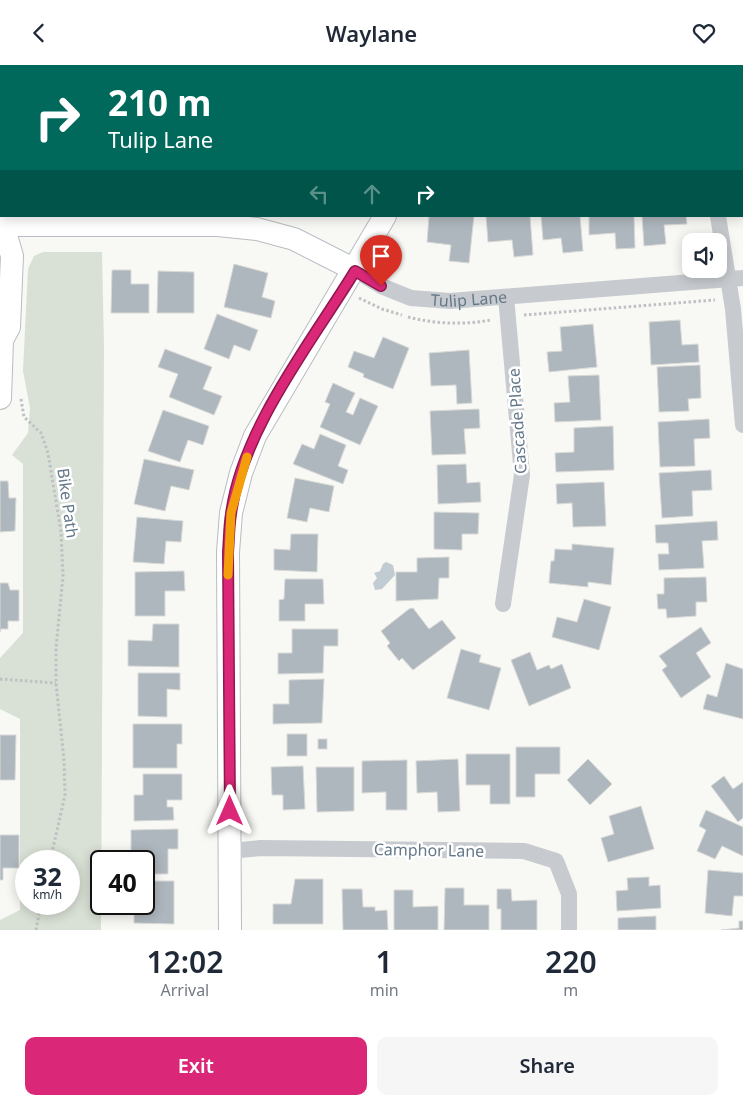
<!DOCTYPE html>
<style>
:root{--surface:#fff;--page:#f6f6f7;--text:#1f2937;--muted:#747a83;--accent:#db2777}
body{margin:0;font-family:"Noto Sans",sans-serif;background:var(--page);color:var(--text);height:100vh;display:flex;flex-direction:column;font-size:19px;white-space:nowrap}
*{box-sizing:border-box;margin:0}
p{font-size:16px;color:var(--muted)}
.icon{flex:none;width:28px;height:28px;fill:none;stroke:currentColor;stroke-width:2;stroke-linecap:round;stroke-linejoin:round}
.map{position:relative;height:865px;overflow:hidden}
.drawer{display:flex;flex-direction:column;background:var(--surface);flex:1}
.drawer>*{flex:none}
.top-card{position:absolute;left:0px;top:0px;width:744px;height:152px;box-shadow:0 2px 12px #0003;background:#00695c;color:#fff;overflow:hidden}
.buttons{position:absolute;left:682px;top:168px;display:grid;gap:10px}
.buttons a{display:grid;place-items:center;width:45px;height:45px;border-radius:10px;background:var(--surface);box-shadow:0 2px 12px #0003;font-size:25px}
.speed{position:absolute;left:15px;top:785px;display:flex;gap:10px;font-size:25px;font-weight:700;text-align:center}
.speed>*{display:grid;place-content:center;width:65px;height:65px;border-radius:50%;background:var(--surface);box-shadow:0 2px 12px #0003;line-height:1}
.speed small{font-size:12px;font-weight:400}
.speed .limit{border:2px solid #111;border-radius:8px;background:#fff;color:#111}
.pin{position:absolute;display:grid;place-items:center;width:42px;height:42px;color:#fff;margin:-51px -21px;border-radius:50% 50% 50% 0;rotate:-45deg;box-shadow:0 0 5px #0007}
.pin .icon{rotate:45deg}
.me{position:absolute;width:55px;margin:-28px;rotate:0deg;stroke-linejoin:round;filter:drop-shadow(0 0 4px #0008)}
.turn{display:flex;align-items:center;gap:18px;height:105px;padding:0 25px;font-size:22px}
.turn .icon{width:65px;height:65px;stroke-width:2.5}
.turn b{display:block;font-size:35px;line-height:42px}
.lanes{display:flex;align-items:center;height:48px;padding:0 25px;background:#0003;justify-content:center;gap:25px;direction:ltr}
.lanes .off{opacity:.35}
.eta{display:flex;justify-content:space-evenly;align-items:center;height:85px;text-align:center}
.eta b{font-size:30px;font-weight:600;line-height:35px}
.cta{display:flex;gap:10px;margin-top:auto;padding:10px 25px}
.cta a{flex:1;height:58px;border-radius:10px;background:var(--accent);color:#fff;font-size:20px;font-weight:600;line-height:58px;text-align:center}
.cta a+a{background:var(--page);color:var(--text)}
header{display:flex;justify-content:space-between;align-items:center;height:65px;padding:0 25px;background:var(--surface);font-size:22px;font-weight:600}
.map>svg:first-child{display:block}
.green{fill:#d9e0d5;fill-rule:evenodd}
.water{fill:#c0ccd1}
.building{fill:#aeb7bd;stroke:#d9dad7}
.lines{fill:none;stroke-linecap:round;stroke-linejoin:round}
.secondary-casing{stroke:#b7bdc2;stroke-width:24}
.path{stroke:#bec1c3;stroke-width:3;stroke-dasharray:2.5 2.5;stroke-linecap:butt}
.street{stroke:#c7cbcf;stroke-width:16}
.secondary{stroke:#fff;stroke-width:22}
.route-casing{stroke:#8e194d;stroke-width:12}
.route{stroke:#db2777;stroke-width:9}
.slow{stroke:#f59e0b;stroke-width:9}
.labels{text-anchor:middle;stroke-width:5;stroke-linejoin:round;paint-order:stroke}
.street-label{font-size:16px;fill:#647889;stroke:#fff}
</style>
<header><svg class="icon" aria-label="back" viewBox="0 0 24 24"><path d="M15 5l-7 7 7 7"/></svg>Waylane<svg class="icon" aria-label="heart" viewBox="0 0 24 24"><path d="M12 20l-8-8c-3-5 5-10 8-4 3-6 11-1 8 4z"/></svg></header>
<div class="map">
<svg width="743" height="865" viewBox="0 0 743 865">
<rect width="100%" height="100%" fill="#f8f8f5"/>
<!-- green -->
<path class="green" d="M43 187H102L104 283 101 865H0V855L20 845V654L0 644V593L23 568V399L12 390 28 368 30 343 23 306 28 204 34 191ZM26 796H69V839H26Z"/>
<!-- water -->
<path class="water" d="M386 497 393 500 395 510 382 524 375 525 373 518 377 513 374 508 380 506 383 499Z"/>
<!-- building -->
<g class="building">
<path d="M635 0H659V1H636Z"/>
<path d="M429 151H474L469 198 449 196 451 180 427 177Z"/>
<path d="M486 151H530L533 190 514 192 512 175 488 177Z"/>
<path d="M541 151H580L583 186 563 188 561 173 543 175Z"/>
<path d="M589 151H634L635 183 616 184 615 168 589 170Z"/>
<path d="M642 151H686L687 159 664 160 666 179 644 181Z"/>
<path d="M234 199 268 208 262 232 275 236 271 253 224 242Z"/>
<path d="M112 205H131V219H149V248H111Z"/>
<path d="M158 206 194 207V248H157Z"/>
<path d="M217 249 258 265 250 286 234 280 229 294 204 284Z"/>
<path d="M680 255 682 280 698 279 699 297 651 300 649 257Z"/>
<path d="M593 259 597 302 549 307 547 287 562 286 560 262Z"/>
<path d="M383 272 409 283 393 324 363 312 364 309 348 302 354 286 374 293Z"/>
<path d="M165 284 212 302 203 324 222 331 214 350 169 332 178 309 158 302Z"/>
<path d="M469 285 472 338 457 339 456 320 431 321 429 288Z"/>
<path d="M700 300 701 333 688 334 689 346 659 347 657 302Z"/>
<path d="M599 310 601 355 555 357 554 338 570 337 568 311Z"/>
<path d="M333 318 355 328 346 347 353 350 360 333 378 341 360 380 320 362 330 339 325 337Z"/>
<path d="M479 344 480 363 464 364 466 389 432 390 430 346Z"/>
<path d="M163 345 209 361 203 380 188 375 180 397 148 386Z"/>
<path d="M709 354 710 373 694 374 695 401 660 402 658 357Z"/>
<path d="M613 361 614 405 556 407 555 388 574 387V363Z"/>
<path d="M320 369 346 380 338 401 348 405 343 419 293 399 302 379 314 384Z"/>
<path d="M144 394 194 405 189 425 171 421 165 446 134 439Z"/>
<path d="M466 399 467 418 480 417 481 437 438 439 437 400Z"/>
<path d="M711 405 712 425 692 426 693 451 662 453 659 408Z"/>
<path d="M295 413 334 421 329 447 310 443 307 457 287 453Z"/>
<path d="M0 416H8L9 433H16L15 466 0 467Z"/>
<path d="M604 417 606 461 573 462 572 438 557 439 556 419Z"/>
<path d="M434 447 479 448 478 469H462V485L434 484Z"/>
<path d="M137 452 183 456 181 477 166 476 164 499 133 497Z"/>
<path d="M717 456 718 475 702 476 704 503 659 505 658 489H669L668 478H656L655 460Z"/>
<path d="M291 469H318L317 507 274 505V484L290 485Z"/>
<path d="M572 479 614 483 611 520 588 517V522L549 518 551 496H554L555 484 572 485Z"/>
<path d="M449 492V513H439L438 534 396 536V507H417V493Z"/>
<path d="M184 506 185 526H165V551H135V507Z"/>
<path d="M706 512 707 537H696V551L667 553 666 544H658L657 529H664V513Z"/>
<path d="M285 514H323L324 539H305V556H279V535L284 534Z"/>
<path d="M0 518H8L10 525H19V556H8V564H1L0 567Z"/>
<path d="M584 534 611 542 599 585 552 572 557 552 577 557Z"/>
<path d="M413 543 429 564 442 555 456 573 413 605 402 593 399 596 387 581 390 578 381 566 409 544Z"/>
<path d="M153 559H179V602L128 601V575L152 576Z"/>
<path d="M701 562 711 578 696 588 711 612 681 633 662 605 667 601 659 591Z"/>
<path d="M292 564H338V581H324L323 608 278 609V588H292Z"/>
<path d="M461 584 481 590 479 597 501 603 489 645 447 633Z"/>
<path d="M530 587 537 605 549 600 551 604 562 599 571 623 529 641 511 595Z"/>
<path d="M726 598 743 604V654L703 644 707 629 717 632Z"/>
<path d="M138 608H180V625L167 624V652L138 651Z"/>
<path d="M324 614 322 658 273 659V639H289V615Z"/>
<path d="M133 659H182V679H177V703H133Z"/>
<rect x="287" y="669" width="20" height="22"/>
<path d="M0 670H16L15 715H0Z"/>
<rect x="318" y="674" width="9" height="10"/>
<path d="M516 682H560V709H535V732H516Z"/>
<path d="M466 689H510V739H490V720H466Z"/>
<path d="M458 694 460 746 438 747 437 727 417 728 416 696Z"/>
<path d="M588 694 612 719 590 740 567 715Z"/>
<path d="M407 695V745H386V727L362 728V696Z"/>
<path d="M303 701 305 744 283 745V730H272L271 702Z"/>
<path d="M316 702H354V746L317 747Z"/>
<path d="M143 709H182V735H167V742H173L174 755 134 756V730H143Z"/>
<path d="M724 711 733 724 743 717V753L738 757 711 721Z"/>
<path d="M641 741 654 784 608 797 601 773 614 769 609 751Z"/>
<path d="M706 745 743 762V791L722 781 715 794 697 786 706 765 699 761Z"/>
<path d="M178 764V784H168V809H144V796H131V765Z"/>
<path d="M0 770H19V803H3V815H0Z"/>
<path d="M708 805 743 808V831H734L732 851 705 848Z"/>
<path d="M649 812V821L660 820 661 843 617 846 616 826 628 825 627 813Z"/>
<path d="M295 814H323V859H273V839H291Z"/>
<path d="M151 816H174V859L134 858V839H144V832H151Z"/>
<path d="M445 823H464V840H489V865H444Z"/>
<path d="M342 824H362L363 842H375V846L387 845 388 865H343Z"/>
<path d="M497 824H511L512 836 537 835V865H501V844H497Z"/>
<path d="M394 825H413V842L438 841V865H394Z"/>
<path d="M656 851V865H618V853Z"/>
<path d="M739 856H743V865H721L739 863Z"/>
</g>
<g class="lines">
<!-- secondary casing -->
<g class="secondary-casing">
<g id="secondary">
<path d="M421 0V1"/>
<path d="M0 160H218L257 164 294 174 355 205"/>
<path d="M0 333 2 275 9 262 12 191 3 160"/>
<path d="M230 865 228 487 231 448 241 408 255 371 385 151"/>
</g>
</g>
<!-- path -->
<g class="path">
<path d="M0 1 1 6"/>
<path d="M359 233 382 244 402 250"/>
<path d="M524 250 715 235"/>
<path d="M408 252C435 259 464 260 491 255"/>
<path d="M21 334 24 352 41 368 48 388 61 467 63 511 56 583V618L64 695 65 730 50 796"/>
<path d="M0 614 56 618"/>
<path d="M36 865 41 839"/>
</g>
<!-- street -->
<g class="street">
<path d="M204 0V1"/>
<path d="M698 0V1"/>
<path d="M718 151 733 244 743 360"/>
<path id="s1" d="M355 205 381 221 411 233 450 236 743 213"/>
<path d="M503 539 522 410 506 232"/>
<path d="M230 786 261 783 524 786 556 796 569 829V865"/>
</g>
<!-- secondary -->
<use href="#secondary" class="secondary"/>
</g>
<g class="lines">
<!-- route casing -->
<g class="route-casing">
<path id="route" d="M230 746 228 487C229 475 229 461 231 449 242 364 311 278 355 206L381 221"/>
</g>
<!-- route -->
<use href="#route" class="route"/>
<!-- slow -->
<path class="slow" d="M228 510 231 448 247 392"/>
</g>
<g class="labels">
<!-- street labels -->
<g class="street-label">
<text dy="6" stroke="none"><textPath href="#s1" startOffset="121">Tulip Lane</textPath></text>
<text transform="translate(517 356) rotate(-94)" y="6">Cascade Place</text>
<text transform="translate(68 438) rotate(82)" y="6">Bike Path</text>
<text transform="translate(429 785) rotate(1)" y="6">Camphor Lane</text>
</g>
</g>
</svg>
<div class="buttons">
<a><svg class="icon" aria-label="sound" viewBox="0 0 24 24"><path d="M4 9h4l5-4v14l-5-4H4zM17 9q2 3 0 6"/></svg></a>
</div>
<div class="speed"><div>32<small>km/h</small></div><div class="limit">40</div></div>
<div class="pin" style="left:381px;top:221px;background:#d93025"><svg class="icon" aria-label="arrive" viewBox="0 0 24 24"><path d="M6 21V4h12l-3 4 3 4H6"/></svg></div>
<svg class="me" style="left:230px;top:746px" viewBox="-20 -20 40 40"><path d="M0-17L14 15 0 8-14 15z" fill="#db2777" stroke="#fff" stroke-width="4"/></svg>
<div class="top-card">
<div class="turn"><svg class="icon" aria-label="right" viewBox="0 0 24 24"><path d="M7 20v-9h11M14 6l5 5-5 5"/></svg><div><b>210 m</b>Tulip Lane</div></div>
<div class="lanes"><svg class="icon off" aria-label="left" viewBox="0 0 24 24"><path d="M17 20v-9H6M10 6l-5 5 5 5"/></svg><svg class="icon off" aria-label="ahead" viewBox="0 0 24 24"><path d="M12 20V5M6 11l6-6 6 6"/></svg><svg class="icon" aria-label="right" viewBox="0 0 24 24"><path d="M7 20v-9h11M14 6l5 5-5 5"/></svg></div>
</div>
</div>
<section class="drawer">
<div class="eta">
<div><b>12:02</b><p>Arrival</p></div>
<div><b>1</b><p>min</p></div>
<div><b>220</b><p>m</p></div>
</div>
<div class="cta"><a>Exit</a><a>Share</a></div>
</section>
